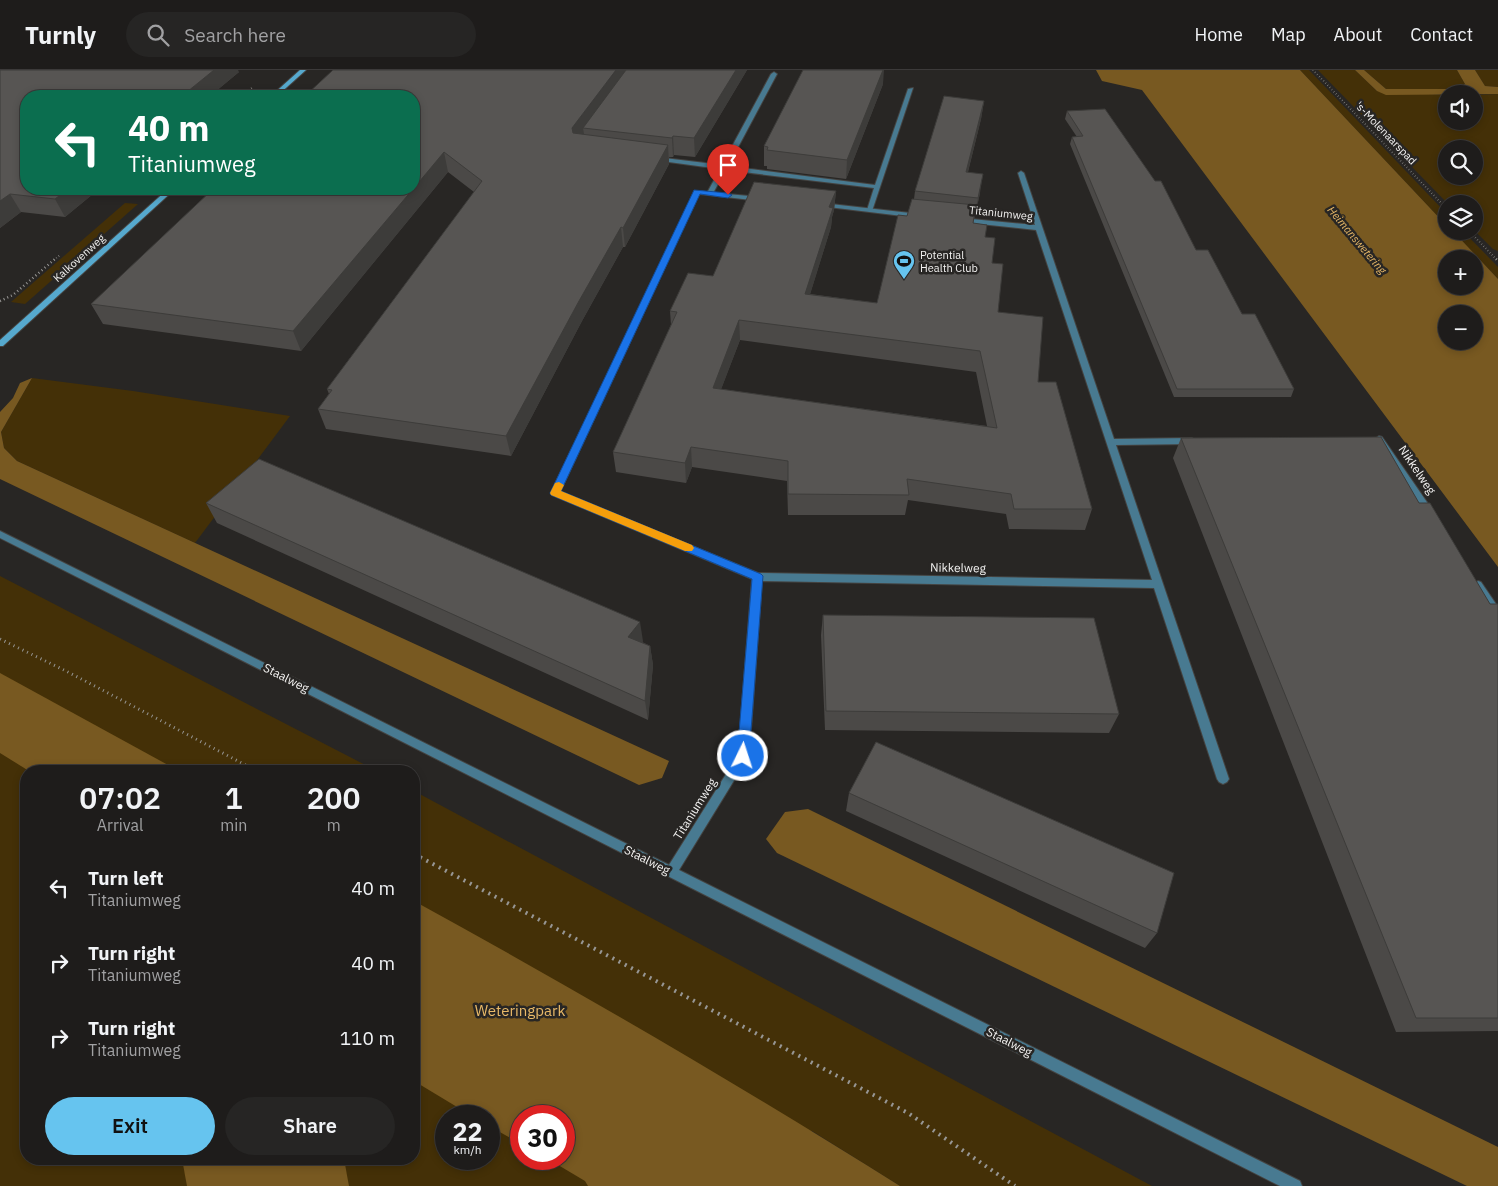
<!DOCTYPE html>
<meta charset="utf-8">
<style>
:root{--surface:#1e1c1b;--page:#262524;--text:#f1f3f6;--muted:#a1a1a3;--line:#3c3a3a;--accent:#66c4ef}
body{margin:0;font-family:"IBM Plex Sans",sans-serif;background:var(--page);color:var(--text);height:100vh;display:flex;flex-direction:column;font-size:19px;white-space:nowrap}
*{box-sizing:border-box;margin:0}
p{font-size:16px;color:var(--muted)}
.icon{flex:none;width:28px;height:28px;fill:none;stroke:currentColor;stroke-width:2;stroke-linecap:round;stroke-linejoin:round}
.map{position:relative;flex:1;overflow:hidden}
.drawer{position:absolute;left:20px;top:695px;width:400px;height:400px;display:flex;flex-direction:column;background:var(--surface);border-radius:20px;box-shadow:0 2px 8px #0003,0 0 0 1px var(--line)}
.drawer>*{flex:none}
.top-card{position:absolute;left:20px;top:20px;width:400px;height:105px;border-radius:20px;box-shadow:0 2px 8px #0003,0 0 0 1px var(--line);background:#0b6e4f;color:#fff;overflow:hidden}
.controls{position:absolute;left:1438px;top:15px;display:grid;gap:10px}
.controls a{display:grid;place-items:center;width:45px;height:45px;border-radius:50%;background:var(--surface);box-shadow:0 2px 8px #0003,0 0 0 1px var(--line);font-size:25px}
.speed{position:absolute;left:435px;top:1035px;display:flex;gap:10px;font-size:25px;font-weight:700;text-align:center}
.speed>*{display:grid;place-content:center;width:65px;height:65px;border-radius:50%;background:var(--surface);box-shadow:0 2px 8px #0003,0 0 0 1px var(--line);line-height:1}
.speed small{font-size:12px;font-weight:400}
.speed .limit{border:8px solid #d22;background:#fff;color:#111}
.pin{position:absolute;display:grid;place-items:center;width:42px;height:42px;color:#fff;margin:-51px -21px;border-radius:50% 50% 50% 0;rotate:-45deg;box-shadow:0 0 5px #0007}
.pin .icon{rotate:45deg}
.me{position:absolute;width:55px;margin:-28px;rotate:4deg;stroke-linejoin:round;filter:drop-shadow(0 0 4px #0008)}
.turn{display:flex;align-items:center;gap:18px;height:105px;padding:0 25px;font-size:22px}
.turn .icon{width:65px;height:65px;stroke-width:2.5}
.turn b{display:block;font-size:35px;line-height:42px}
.eta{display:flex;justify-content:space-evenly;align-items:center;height:85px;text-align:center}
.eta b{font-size:30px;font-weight:600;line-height:35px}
.button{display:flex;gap:10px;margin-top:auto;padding:10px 25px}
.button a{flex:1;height:58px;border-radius:30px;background:var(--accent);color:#111;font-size:20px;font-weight:600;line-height:58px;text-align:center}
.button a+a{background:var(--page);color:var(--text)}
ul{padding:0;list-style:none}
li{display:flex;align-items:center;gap:15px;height:75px;padding:0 25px}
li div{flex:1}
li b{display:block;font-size:19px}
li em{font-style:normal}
header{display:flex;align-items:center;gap:30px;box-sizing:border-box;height:70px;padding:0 25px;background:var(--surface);border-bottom:1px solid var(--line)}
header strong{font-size:24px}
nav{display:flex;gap:28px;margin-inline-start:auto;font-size:18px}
.search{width:350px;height:45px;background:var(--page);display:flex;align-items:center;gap:12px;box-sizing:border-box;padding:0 18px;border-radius:28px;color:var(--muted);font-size:19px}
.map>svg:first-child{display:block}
.green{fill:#443007;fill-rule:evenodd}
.water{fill:#785921;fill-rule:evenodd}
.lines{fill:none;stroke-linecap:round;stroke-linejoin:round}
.lane-casing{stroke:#444341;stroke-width:2}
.street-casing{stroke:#444341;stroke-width:2}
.secondary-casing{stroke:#444341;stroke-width:2}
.path-far3{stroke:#979694;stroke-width:2;stroke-dasharray:0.5 2.5;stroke-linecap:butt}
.path-far2{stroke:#979694;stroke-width:2.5;stroke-dasharray:1 3;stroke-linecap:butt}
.path-far1{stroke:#979694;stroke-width:3;stroke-dasharray:1 4;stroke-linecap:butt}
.path{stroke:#979694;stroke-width:4;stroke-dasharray:2 5;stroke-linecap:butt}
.lane{fill:#487a91;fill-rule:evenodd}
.street{fill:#487a91;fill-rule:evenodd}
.secondary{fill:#56a9ce;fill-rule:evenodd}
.wall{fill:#4b4947;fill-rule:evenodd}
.shaded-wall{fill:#3d3c3a}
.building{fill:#575553;stroke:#3d3c3a;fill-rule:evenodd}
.route{fill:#1a73e8;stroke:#114b97}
.slow{fill:#f59e0b}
.labels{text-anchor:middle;stroke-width:5;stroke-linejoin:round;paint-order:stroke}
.far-street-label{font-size:11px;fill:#f3f2f1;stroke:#282624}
.far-water-label{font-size:11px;font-style:italic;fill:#e7b867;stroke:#282624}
.far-poi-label{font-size:11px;fill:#f3f2f1;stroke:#282624;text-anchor:start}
.street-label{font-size:12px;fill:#f3f2f1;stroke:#282624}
.near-park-label{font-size:15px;fill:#e8b968;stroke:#282624}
</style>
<header>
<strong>Turnly</strong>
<div class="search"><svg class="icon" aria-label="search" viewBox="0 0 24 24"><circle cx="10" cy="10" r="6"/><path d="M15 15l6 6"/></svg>Search here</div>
<nav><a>Home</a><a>Map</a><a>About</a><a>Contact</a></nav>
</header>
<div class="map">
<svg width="1498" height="1116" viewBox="0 0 1498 1116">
<rect width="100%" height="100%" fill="#282624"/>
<!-- green -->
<g class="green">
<path d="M1300 0H1309L1446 143V155Z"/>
<path d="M1318 0H1355L1377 21 1446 25V51H1474V25L1498 24V181L1493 179 1474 160V134H1448ZM1446 79H1474V106H1446Z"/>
<path d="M1364 0H1457L1465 14 1458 19H1386Z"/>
<path d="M1475 0H1498V17L1485 16Z"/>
<path d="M125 133 138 134 25 234 11 232Z"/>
<path d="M1453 161H1463L1498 197V209Z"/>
<path d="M32 308 133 321 290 346 195 473 17 391 4 378 1 362Z"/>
<path d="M0 506 377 701H26V1089H414V721L1152 1116H900L812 1061 674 1116H0ZM446 1046H489V1089H446ZM521 1046H564V1089H521Z"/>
</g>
<!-- water -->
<g class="water">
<path d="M1096 0H1300L1446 155V161H1453L1498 209V497L1142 20 1102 11ZM1446 189H1474V216H1446ZM1446 244H1474V271H1446Z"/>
<path d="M1355 0H1364L1386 19H1458L1465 14 1457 0H1475L1485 16 1498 17V24L1386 25 1377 21Z"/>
<path d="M32 308 1 362 4 378 17 391 669 691 662 708 639 715 0 409V342L13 328 20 313Z"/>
<path d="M0 603 179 701H29L0 683Z"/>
<path d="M808 739 1498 1077V1116H1467L777 783 766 769 785 742Z"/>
<path d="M414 831C578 921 741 1016 900 1116H588L585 1111 548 1089H564V1046H521V1074L489 1056V1046H472L414 1011Z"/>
<path d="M182 1089H344L349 1116H187Z"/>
</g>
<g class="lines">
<!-- lane casing -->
<g class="lane-casing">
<path id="lane" d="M774 2 777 4 728 96 875 115 908 19 913 18 872 141 867 140 874 118 726 100 713 123 710 125 707 123 720 99 654 90V88L656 87 722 95 771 4Z"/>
</g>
<!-- street casing -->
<g class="street-casing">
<g id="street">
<path d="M1021 101 1024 103 1114 369 1192 368 1196 371 1192 374 1116 375 1229 709 1227 712 1223 714 1219 712 1217 709 1154 518 762 511 749 686 679 800 1300 1111 1302 1116H1280L0 468V461L669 795 738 685 752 509 552 425 551 423 695 121 760 127 763 129 760 131 699 124 560 422 758 503 1152 510 1036 160 961 152 958 150 961 148 1035 155 1018 103Z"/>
<path d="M822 133 919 144 922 146 919 148 820 136 819 135Z"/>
<path d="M1379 366 1382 367 1433 441 1435 443 1433 445H1427L1375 369Z"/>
<path d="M1478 511 1481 512 1498 537V549L1495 548 1473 515Z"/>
</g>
</g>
<!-- secondary casing -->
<g class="secondary-casing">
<g id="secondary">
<path d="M300 0H306L277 26H271Z"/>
<path d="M168 119H175L3 276H0V270Z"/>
</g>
</g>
<!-- path-far3 -->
<g class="path-far3">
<path d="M1313 0 1446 138"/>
<path d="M242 26 253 17"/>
<path d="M1469 161 1497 190"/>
<path d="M54 190 60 185"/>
</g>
<!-- path-far2 -->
<g class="path-far2">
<path d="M1496 189 1498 191"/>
<path d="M0 231 13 225 55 189"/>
</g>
<!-- path-far1 -->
<path class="path-far1" d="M0 569 66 601 257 701"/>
<!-- path -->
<path class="path" d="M414 784 908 1043 1015 1116"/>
<!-- lane -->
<use href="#lane" class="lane"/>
<!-- street -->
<use href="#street" class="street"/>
<!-- secondary -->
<use href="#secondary" class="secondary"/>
</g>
<!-- wall -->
<g class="wall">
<path d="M0 0 239 2 210 26H26L99 119 65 147 21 142 0 158Z"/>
<path d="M747 0 695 87 674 85 673 87H669V94L625 177H623L582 251 511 386 326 359 318 339 329 324 327 319 474 122 448 102 301 281 103 254 91 234 414 26Z"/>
<path d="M883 14 846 109 767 99V96H764V76Z"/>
<path d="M984 31 981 49 968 102 980 123 973 154 985 167 992 193 998 242 1038 312 1092 439 1085 460 1009 459 1006 444 908 430 905 445H788L787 411 692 397 686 413 616 402 613 382 671 255 670 241 713 206 836 121 834 140 832 147 831 157 810 224 877 233 907 146 914 129 915 121ZM740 270 976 302 987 356 721 319Z"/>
<path d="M1067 41 1196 180 1294 319 1291 327H1174L1070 74 1072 67H1077L1065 49Z"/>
<path d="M1181 368 1419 433 1490 534H1498V961L1396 962 1173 388Z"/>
<path d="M206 433 643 571 642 572 650 576 653 595 648 650 217 453Z"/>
<path d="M823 545 1119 644 1109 663 825 660 821 565Z"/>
<path d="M876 672 1157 863 1145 878 846 741 849 723Z"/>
</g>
<!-- shaded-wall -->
<g class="shaded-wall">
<path d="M214 0H238L239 2 210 26H182Z"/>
<path d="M616 0H631L583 58 584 64 574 77 572 58Z"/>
<path d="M736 0H747L695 87 694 68Z"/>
<path d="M883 0H884L883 14 846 109 847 90Z"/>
<path d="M984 31 981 49 963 121 966 102Z"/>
<path d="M673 66 674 85 673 87 672 68Z"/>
<path d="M668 75 669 94 625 177 623 158Z"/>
<path d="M444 82 448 102 301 281 293 261Z"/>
<path d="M983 104 980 123 975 147 978 128Z"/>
<path d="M68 119H99L65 147 55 129Z"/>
<path d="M836 121 834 140 832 147 831 157 804 244 805 224 829 137Z"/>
<path d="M10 124 21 142 0 158V131Z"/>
<path d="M621 157 623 177 582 251 511 386 506 366 579 231Z"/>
<path d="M739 250 740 270 714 338 713 318Z"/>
<path d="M691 377 692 397 686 413 685 393Z"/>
<path d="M640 552 643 571 631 586 628 567Z"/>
<path d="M650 576 653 595 648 650 645 631Z"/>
</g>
<!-- building -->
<g class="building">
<path d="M0 0H214L182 26H26V119H68L55 129 10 124 0 131Z"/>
<path d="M333 0H616L572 58 573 63 668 75 623 158 621 157 579 231 506 366 318 339 332 320 327 319 482 111 444 82 414 118V26H305Z"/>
<path d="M626 0H736L694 68 673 66 672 68 583 58Z"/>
<path d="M803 0H883L847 90 767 80 768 77 764 76Z"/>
<path d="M944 26 984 31 966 102 983 104 978 128 915 121Z"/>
<path d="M1105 39 1155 111H1161L1196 180H1208L1242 244H1255L1294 319H1177L1072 67 1083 66 1067 41Z"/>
<path d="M754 112 836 121 829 137 833 138 805 224 877 233 898 145 907 146 912 129 976 135 973 153 987 155 985 167 995 168 992 193 1003 194 998 242 1043 247 1038 312H1056L1092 439H1014L1011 424 907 409 909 425 788 424V391L691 377 685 393 613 382 677 242 670 241 688 203 713 206ZM739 250 980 281 997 358 713 318Z"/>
<path d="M213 119H413L293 261 91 234Z"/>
<path d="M1381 367 1419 433H1430L1490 534H1498V948H1416L1181 368Z"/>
<path d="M259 389 640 552 628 567 650 576 645 631 206 433Z"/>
<path d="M823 545 1094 548 1119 644 826 641Z"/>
<path d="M876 672 1174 803 1157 863 849 723Z"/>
</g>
<!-- route -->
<path class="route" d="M694 120 728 123 732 125 728 128 700 124 561 421 761 504 763 506 749 686 747 690 743 692 739 690 737 686 752 509 551 425 550 423Z"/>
<!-- slow -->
<path class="slow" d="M559 412 564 415 561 421 692 475 694 478 692 481H685L551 425 550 423 555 413Z"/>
<!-- icons -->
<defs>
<g id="stadium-pin" transform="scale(1.125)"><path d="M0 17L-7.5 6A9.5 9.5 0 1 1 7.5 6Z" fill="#66c4ef" stroke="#282624"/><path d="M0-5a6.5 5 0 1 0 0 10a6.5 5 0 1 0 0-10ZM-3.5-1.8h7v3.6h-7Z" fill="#111"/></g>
</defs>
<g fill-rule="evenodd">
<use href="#stadium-pin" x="904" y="191"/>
</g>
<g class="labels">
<!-- far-street labels -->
<g class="far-street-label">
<text transform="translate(1386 63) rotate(46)" y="4">'s-Molenaarspad</text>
<text transform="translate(1001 143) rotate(6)" y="4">Titaniumweg</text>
<text transform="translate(79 188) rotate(-42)" y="4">Kalkovenweg</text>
</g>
<!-- far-water labels -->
<g class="far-water-label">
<text transform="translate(1357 170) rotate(50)" y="4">Heimanswetering</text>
</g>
<!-- far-poi labels -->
<g class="far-poi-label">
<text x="920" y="189">Potential<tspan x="920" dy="13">Health Club</tspan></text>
</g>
<!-- street labels -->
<g class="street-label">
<text transform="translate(1417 400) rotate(56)" y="4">Nikkelweg</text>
<text transform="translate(958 498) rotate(1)" y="4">Nikkelweg</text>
<text transform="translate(286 608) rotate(27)" y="4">Staalweg</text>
<text transform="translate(695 739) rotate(-58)" y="4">Titaniumweg</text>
<text transform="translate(647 790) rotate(27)" y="4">Staalweg</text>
<text transform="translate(1009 972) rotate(27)" y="4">Staalweg</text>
</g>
<!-- near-park labels -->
<g class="near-park-label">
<text x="520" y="946">Weteringpark</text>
</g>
</g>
</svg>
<div class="controls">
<a><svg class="icon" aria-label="sound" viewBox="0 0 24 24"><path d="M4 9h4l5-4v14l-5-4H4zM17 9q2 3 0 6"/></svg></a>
<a><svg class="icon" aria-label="search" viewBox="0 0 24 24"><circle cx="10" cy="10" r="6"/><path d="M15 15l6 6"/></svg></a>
<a><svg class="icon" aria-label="layers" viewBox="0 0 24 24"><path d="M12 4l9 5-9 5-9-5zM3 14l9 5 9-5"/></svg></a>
<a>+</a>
<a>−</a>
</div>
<div class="speed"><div>22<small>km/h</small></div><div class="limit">30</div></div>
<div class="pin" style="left:728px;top:125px;background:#d93025"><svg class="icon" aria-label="arrive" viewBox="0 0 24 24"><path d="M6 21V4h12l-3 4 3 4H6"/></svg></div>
<svg class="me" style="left:743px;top:686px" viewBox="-20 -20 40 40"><circle r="17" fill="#1a73e8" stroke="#fff" stroke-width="3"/><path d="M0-11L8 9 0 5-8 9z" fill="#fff"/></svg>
<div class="top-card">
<div class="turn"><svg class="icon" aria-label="left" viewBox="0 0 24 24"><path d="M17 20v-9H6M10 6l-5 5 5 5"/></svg><div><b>40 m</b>Titaniumweg</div></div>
</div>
<section class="drawer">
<div class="eta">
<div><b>07:02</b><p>Arrival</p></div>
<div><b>1</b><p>min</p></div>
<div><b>200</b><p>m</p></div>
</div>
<ul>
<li><svg class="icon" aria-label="left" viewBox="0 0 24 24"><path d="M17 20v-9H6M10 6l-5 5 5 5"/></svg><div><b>Turn left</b><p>Titaniumweg</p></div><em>40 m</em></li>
<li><svg class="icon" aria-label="right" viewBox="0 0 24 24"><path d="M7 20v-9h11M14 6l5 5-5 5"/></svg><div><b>Turn right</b><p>Titaniumweg</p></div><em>40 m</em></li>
<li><svg class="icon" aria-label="right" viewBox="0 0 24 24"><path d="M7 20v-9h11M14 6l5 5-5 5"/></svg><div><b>Turn right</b><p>Titaniumweg</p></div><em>110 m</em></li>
</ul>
<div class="button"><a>Exit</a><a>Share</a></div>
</section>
</div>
